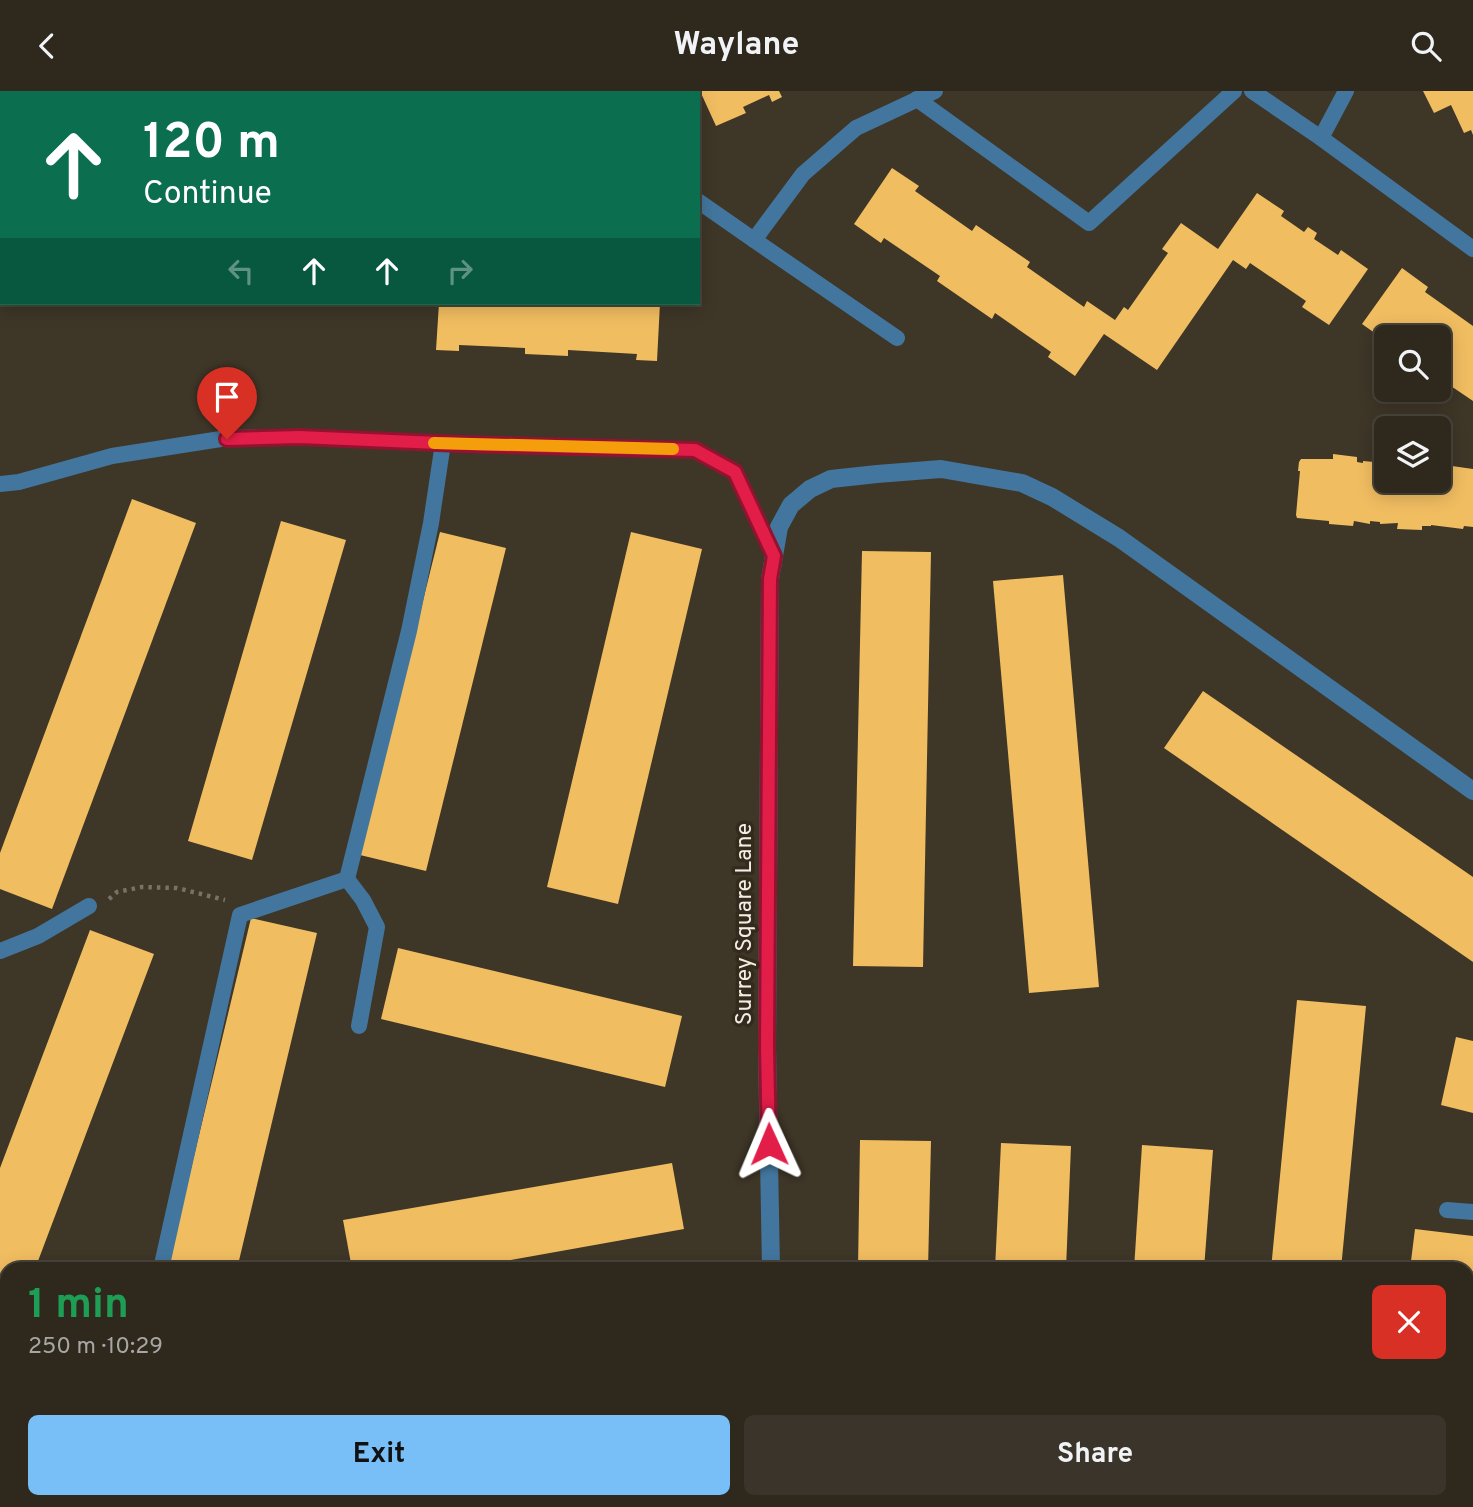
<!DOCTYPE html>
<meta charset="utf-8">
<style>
:root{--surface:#2e281d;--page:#3a342a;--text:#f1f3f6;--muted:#a7a6a4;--line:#49443b;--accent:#78bff7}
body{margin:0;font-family:Overpass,sans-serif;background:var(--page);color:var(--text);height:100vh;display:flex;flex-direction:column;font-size:26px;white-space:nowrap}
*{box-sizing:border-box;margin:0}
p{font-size:23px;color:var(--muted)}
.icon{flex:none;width:38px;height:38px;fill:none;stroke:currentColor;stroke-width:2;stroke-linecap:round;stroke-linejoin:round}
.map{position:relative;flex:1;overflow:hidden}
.details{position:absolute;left:0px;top:1171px;width:1474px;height:247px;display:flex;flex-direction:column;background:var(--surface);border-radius:21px 21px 0 0;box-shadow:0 4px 18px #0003,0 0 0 2px var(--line)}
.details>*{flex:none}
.banner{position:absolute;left:0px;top:0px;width:700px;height:214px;box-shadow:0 4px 18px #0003,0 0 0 2px var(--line);background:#0b6e4f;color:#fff;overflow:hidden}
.buttons{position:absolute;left:1374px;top:234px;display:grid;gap:14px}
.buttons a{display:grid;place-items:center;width:77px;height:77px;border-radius:10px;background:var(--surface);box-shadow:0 4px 18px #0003,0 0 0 2px var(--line);font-size:35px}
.pin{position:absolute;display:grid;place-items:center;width:60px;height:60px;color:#fff;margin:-72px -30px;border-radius:50% 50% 50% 0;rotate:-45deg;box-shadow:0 0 7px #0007}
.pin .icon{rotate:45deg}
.me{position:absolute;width:77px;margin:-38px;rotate:359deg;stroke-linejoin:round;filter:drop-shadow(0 0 5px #0008)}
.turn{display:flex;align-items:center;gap:24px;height:147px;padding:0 28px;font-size:32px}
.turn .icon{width:91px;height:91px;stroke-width:2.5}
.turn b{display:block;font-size:49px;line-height:60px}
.lanes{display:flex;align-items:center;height:66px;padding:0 28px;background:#0003;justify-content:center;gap:35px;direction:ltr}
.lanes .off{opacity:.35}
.round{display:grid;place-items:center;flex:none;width:74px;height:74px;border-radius:10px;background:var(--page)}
.head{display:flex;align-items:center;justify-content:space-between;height:119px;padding:0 28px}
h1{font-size:42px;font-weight:700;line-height:52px;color:#1e9e55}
.cta{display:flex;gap:14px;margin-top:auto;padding:14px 28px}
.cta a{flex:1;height:80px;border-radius:10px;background:var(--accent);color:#111;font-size:28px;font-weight:700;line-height:80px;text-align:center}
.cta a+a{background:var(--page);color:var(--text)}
header{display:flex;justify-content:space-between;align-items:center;height:91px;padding:0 28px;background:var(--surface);font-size:32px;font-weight:700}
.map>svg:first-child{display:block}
.building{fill:#f1bd61}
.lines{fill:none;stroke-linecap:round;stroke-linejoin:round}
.path{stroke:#787164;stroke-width:4.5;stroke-dasharray:3.5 5;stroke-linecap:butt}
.service{stroke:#43769e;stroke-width:16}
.minor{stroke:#43769e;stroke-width:18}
.route-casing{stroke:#92132f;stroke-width:18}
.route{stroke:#e11d48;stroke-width:12}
.slow{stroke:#f59e0b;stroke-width:12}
.labels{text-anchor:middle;stroke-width:7;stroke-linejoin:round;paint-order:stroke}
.street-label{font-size:23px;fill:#f3eee5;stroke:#342b1d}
</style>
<header><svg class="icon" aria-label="back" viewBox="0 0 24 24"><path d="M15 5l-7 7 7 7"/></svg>Waylane<svg class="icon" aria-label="search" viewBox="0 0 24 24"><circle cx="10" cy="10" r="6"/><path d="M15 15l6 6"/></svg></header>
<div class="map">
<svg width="1473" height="1416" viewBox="0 0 1473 1416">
<rect width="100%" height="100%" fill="#3e3627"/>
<!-- building -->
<g class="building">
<path d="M700 0H779L782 6 772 11 769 4 743 16 746 22 716 35Z"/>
<path d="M1423 0H1473V44L1471 39 1464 42 1451 14 1434 22Z"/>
<path d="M892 77 919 95 915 100 972 140 976 134 1030 171 1027 176 1084 216 1087 210 1115 229 1124 216 1128 219 1168 162 1162 158 1181 132 1218 158 1257 102 1284 120 1281 125 1304 141 1308 136 1317 142 1314 148 1338 164 1341 159 1368 178 1329 234 1302 216 1306 210 1250 172 1246 178 1233 169 1157 279 1104 243 1075 285 1048 266 1051 261 995 222 992 228 937 190 940 185 884 147 881 152 854 133Z"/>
<path d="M1402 177 1428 196 1425 201 1473 235V310L1445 291 1449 287 1438 279V247H1386V250L1362 233Z"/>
<path d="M439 212H660L657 270 636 269 637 263 568 259V265L525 263V257L459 254V260L436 259Z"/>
<path d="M1333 363 1357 366V371L1363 372V370L1386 372V390H1438V376L1445 377V374L1473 378V436L1464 435 1463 438 1431 434V435H1422V439L1397 438 1398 432 1380 433V431L1370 430V433L1354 430 1353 435 1329 433V430L1297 427 1296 424 1300 380H1298L1299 371 1301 368H1333Z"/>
<path d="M132 408 196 432 52 818 0 798V762Z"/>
<path d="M281 430 346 449 252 769 188 750Z"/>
<path d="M440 441 506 457 426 780 360 764Z"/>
<path d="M631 441 702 458 618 813 547 796Z"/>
<path d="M862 460 931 461 923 876 853 875Z"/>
<path d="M1063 484 1099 896 1029 902 993 490Z"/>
<path d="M1203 600 1473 786V871L1164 657Z"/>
<path d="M251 827 317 842 237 1178H167Z"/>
<path d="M90 839 154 863 35 1178H7V1247L0 1244V1077Z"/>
<path d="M398 857 682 925 665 996 381 928Z"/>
<path d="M1297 909 1366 915 1341 1178H1271Z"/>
<path d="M1456 946 1473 950V1022L1441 1014Z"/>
<path d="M860 1049 931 1050 928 1178H858Z"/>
<path d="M1001 1052 1071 1055 1066 1178H995Z"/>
<path d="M1142 1054 1213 1059 1204 1178H1134Z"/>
<path d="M672 1072 684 1138 460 1178H352L343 1129Z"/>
<path d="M1415 1138 1473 1145V1215H1466V1178H1410Z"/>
<rect x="1466" y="1333" width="7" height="70"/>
<path d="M21 1410H91L90 1416H20Z"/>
<rect x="183" y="1410" width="68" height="6"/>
<path d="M341 1410H416L417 1416H342Z"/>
<path d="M509 1410H565L567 1416H511Z"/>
<path d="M633 1410H688V1411L671 1416H635Z"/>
</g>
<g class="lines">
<!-- path -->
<path class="path" d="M109 808 117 801 142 796 177 797 225 809"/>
<!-- service -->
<g class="service">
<path d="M1252 0 1321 47 1346 0"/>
<path d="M917 8 1089 132 1234 0"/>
<path d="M0 27 2 29"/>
<path d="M1321 47 1473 158"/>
<path d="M698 110 754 149"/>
<path d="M897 247 754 149 803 83 856 37 935 0"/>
<path d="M0 393 19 391 112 365 227 347 299 346 461 353 695 359 735 381 774 465"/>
<path d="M0 860 38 845 89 815"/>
<path d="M359 935 377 836 363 809 347 788 409 540 431 432 443 352"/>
<path d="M1447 1119 1473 1121"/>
<path d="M161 1178 240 824 347 788"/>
</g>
<!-- minor -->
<g class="minor">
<path d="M771 1178 767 957 770 488 779 436 791 414 810 398 831 388 877 383 941 378 1022 392 1052 406 1119 447 1473 700"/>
<path d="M772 1410V1416"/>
</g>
</g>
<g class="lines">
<!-- route casing -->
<g class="route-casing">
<path id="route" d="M227 348 299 346 461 353 695 359 735 381 774 465 770 488 767 957 769 1053"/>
</g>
<!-- route -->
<use href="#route" class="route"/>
<!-- slow -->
<path class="slow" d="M434 352 673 358"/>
</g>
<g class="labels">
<!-- street labels -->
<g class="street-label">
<text transform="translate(743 833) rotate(-90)" y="8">Surrey Square Lane</text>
</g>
</g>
</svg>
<div class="buttons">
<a><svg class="icon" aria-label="search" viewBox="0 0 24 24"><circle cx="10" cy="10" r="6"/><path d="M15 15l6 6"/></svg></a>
<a><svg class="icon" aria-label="layers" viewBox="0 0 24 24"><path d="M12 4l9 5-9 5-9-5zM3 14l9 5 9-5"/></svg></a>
</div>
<div class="pin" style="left:227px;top:348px;background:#d93025"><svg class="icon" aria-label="arrive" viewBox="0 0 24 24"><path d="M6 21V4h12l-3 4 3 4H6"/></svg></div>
<svg class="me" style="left:769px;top:1053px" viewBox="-20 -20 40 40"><path d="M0-17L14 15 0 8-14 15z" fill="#e11d48" stroke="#fff" stroke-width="4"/></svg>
<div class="banner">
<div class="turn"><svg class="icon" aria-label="ahead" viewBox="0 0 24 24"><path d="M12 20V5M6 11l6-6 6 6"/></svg><div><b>120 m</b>Continue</div></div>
<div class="lanes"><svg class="icon off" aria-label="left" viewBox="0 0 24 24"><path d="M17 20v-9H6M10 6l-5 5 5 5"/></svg><svg class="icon" aria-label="ahead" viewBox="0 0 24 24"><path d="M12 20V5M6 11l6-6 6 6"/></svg><svg class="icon" aria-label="ahead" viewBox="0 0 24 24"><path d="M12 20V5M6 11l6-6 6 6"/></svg><svg class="icon off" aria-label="right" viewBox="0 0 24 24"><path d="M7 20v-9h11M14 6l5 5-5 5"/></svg></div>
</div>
<section class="details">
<div class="head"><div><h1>1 min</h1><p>250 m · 10:29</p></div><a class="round" style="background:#d93025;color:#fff"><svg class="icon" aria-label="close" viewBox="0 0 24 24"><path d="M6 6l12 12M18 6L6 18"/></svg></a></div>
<div class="cta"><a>Exit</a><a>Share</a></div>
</section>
</div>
